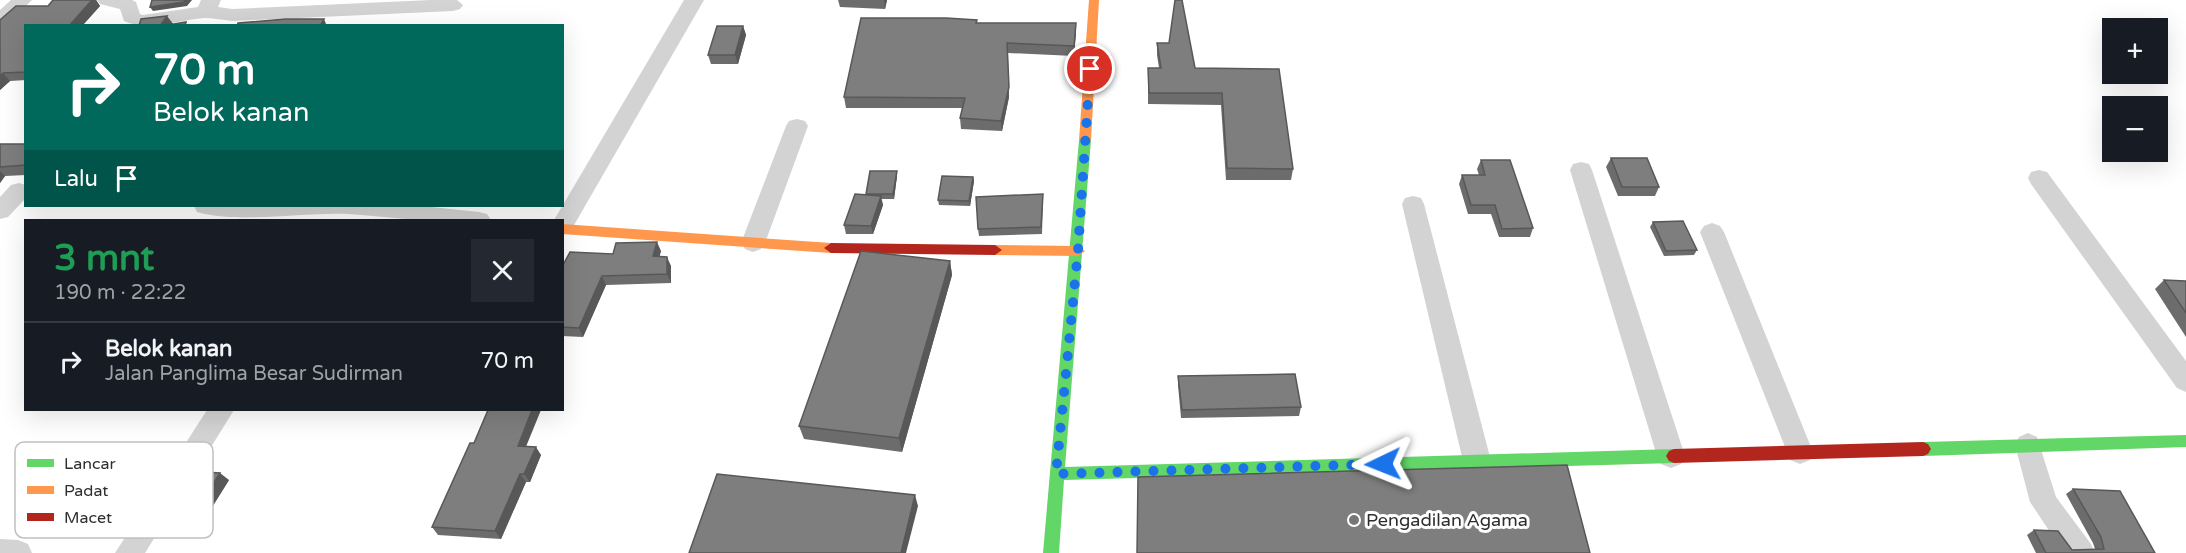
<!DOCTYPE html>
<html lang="id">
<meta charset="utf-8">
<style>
:root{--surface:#171b24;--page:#242831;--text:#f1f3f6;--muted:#9ea1a6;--line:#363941}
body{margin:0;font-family:"Varela Round",sans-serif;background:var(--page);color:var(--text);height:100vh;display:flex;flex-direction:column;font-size:22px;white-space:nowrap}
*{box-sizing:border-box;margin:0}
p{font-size:20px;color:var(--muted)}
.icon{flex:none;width:33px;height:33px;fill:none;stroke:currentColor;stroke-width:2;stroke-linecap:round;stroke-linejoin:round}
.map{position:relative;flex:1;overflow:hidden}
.details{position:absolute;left:24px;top:219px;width:540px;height:192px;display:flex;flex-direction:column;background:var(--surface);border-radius:0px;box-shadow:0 6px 24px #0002}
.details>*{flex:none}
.banner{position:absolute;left:24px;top:24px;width:540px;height:183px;border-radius:0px;box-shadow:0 6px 24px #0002;background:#00695c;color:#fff;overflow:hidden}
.fabs{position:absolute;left:2102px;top:18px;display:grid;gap:12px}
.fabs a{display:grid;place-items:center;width:66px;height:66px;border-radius:0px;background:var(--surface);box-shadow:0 6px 24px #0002;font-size:30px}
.pin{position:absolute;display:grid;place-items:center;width:51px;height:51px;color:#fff;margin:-26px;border:3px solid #fff;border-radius:50%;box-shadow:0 2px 6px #0007}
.me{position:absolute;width:66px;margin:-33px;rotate:268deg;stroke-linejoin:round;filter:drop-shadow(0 0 4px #0008)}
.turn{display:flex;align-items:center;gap:21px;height:126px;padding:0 30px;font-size:27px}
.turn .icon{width:78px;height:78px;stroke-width:2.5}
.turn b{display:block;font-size:42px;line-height:51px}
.then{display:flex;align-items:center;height:57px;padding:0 30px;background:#0003;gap:12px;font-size:22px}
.round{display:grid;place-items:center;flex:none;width:63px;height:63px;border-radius:0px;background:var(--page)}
.summary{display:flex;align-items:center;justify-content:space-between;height:102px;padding:0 30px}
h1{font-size:36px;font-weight:700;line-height:45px;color:#1e9e55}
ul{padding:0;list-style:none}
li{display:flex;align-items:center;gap:18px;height:78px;padding:0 30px;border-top:2px solid var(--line)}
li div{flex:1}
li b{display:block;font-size:22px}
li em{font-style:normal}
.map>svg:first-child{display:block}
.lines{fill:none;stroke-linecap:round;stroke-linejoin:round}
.street{fill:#d3d3d3;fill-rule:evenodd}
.fast{fill:#63d668;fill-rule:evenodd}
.slow{fill:#ff974d;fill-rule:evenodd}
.jam{fill:#b3261e;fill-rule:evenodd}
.wall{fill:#6c6c6c}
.shaded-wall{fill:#585858}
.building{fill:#7e7e7e;stroke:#585858;stroke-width:1.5}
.route{stroke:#1a73e8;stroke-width:10;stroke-dasharray:0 18}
.poi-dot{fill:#777;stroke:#fff;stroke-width:2}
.labels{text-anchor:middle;stroke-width:6;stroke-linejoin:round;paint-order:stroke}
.poi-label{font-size:18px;fill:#2e2e2e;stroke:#fff;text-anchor:start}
.key{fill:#fff;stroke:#c0c0c0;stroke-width:1.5}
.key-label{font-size:16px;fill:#2e2e2e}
</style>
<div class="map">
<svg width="2186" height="553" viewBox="0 0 2186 553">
<rect width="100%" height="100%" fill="#fff"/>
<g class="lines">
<!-- street -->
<g class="street">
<path d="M11 0H32L7 25 0 27V10Z"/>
<path d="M97 0H132L136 2 140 14 143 15 198 7 201 0H221L218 7 232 9 431 0H457L463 5 460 9 453 11 232 21C223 20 213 18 204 18 177 20 149 32 124 21L120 9 100 4Z"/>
<path d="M684 0H704L570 232 562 234V220H554Z"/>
<path d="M797 119 805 121 808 126 765 243 761 249 753 252 745 249 741 243 786 126 789 121Z"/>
<path d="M1581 162 1589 164 1592 170 1685 456 1681 464 1671 468 1661 464 1657 456 1570 170 1573 164Z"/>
<path d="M2039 170 2047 172 2186 361V392L2177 388 2031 184 2028 178 2031 172Z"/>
<path d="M19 183 26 185V198L8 217 0 219V197L11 185Z"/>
<path d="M1413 196 1421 198 1424 204 1491 461 1487 469 1477 473 1467 469 1463 461 1402 204 1405 198Z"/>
<path d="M194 206H422L479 212 487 214 491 220C444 225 395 217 348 214 304 212 238 224 197 212Z"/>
<path d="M1712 223 1720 226 1724 232 1813 452 1810 460 1800 464 1790 460 1787 452 1700 232 1704 226Z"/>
<path d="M207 410H234L145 553H115Z"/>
<path d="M2028 433 2037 437 2056 497 2091 544 2095 553H2064L2030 502 2015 445 2019 437Z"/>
<path d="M0 539 18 540 28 544 32 553H0Z"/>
</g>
<!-- fast -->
<g class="fast">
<path d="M1085 136 1091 140 1065 467 1674 449 1679 451 1682 456 1679 461 1674 463 1064 480 1059 553H1043L1079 140Z"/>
<path d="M2186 435V447L1923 456 1918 454 1915 449 1918 444 1923 442Z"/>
</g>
<!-- slow -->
<g class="slow">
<path d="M1089 0H1099L1091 140 1085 144 1079 140Z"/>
<path d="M562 224 831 243 838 248 831 253 562 234Z"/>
<path d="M995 245 1078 246 1085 251 1078 256 995 255 988 250Z"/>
</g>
<!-- jam -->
<g class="jam">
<path d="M831 243 995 245 1002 250 995 255 831 253 824 248Z"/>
<path d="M1923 442 1928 444 1931 449 1928 454 1923 456 1674 463 1669 461 1666 456 1669 451 1674 449Z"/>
</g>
</g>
<!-- wall -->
<g class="wall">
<path d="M53 0H96L100 6 82 26H26V80L10 81 0 90V20L48 6Z"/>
<path d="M838 0H887L885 9 840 7Z"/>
<path d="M977 23H1076L1074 56 1008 53 1009 97 1002 131 961 129 960 118 962 108H846L844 97Z"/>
<path d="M743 26 746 35 738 64H711L708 55Z"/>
<path d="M1157 43 1195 68 1279 69 1293 169 1291 180H1226L1221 105 1148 104V68H1159L1157 55Z"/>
<path d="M0 144H26V175L5 176 0 183Z"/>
<path d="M1611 158 1659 187 1655 196H1618L1606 167Z"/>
<path d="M1481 160 1533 228 1530 237H1499L1491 214H1468L1459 184 1462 175H1479L1477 169Z"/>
<path d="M897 171V176L894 199H881L883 205 873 234H846L844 225 866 195Z"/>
<path d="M973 177 974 181 970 206 939 205 938 200Z"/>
<path d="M1043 201 1042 234 979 236 978 229Z"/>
<path d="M1653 222 1697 250 1694 255 1664 256 1650 227Z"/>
<path d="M661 251 659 257 671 266V283L606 285 583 337 562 336V267Z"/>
<path d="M950 261 952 275 902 452 804 439 799 426Z"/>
<path d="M2164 280 2186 281V337L2155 289Z"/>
<path d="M1178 376 1301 407 1299 416 1181 418 1178 385Z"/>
<path d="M474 443 526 446 541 455 530 482H526L501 539 438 535 432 527Z"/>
<path d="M229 480 204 520 170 518 160 510Z"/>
<path d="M2073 489 2155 553H2036L2027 535 2034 530 2072 550 2095 549 2093 543 2066 494Z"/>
</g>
<!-- shaded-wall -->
<g class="shaded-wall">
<path d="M92 0H96L100 6 82 26H69Z"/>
<path d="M185 0H192L187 6 153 11 150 7Z"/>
<path d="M884 0H887L885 9Z"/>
<path d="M167 16 174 25 160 26Z"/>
<path d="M324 19 326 24 325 26H320Z"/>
<path d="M1076 23V34L1074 56V46Z"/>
<path d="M743 26 746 35 738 64 735 55Z"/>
<path d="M1007 43 1009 97 1002 131 1001 121Z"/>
<path d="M3 73 10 81 0 90V76Z"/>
<path d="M0 171 5 176 0 183Z"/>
<path d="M897 171V176L894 199 893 194Z"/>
<path d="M973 177 974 181 970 206 969 201Z"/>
<path d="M881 196 883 205 873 234 871 226Z"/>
<path d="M657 242 661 251 657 265 653 256Z"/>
<path d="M667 257 671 266V283L667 274Z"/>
<path d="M950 261 952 275 902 452 899 438Z"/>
<path d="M602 276 606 285 583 337 579 328Z"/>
<path d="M532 410H541L523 454 518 446Z"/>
<path d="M536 447 541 455 530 482 524 474Z"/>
<path d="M220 473 229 480 204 520 195 512Z"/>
<path d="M520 474 526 482 501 539 495 531Z"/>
<path d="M915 495 918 506 906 553H901Z"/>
</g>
<!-- building -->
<g class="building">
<path d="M53 0H92L69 26H26V72L3 73 0 76V20L16 6H48Z"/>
<path d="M152 0H185L184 2 150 7Z"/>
<path d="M1175 0H1182L1195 68 1279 69 1293 169 1227 168 1222 93H1149L1148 68H1161L1157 43H1169Z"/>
<path d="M167 16 160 26H139L141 19Z"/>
<path d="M861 18H946L977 20 976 23H1076L1074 46 1007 43 1009 87 1001 121 960 118 965 98 844 97Z"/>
<path d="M286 19H324L320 26H237L238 23Z"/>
<path d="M186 22 185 26H162Z"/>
<path d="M717 26H743L735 55H708Z"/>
<path d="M0 144H26V165L0 167Z"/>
<path d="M1611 158H1647L1659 187H1622Z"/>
<path d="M1481 160H1510L1533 228 1502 229 1495 205H1471L1462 175H1485Z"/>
<path d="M870 171H897L893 194H866Z"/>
<path d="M942 176 973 177 969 201 938 200Z"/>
<path d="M855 194 881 196 871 226 844 225Z"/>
<path d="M1043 194 1041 227 978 229 976 197Z"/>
<path d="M1683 221 1697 250 1666 251 1653 222Z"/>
<path d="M657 242 653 256 667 257V274L602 276 579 328 562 327V267L570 252 613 254 616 243Z"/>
<path d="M861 251 950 261 899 438 799 426Z"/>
<path d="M2164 280 2186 281V313Z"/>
<path d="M1295 374 1301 407 1182 410 1178 376Z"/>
<path d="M488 410H532L518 446 536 447 524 474H520L495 531 432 527 470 443H474Z"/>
<path d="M1567 465 1590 553H1137L1138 477Z"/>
<path d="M185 471 220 473 195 512 160 510Z"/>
<path d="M717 474 915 495 901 553H689Z"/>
<path d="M2073 489 2120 491 2155 553H2046L2034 530 2058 531 2072 550 2104 549 2101 537Z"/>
</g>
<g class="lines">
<!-- route -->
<path class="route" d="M1090 69 1078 251 1056 474 1383 464"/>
</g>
<!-- markers -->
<circle class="poi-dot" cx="1354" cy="520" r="6"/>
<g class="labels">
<!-- poi labels -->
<g class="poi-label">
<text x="1366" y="526">Pengadilan Agama</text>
</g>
</g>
<!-- legend -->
<rect x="15" y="442" width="198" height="96" rx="9" class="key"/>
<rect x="27" y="459" width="27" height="8" fill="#63d668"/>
<rect x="27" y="486" width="27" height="8" fill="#ff974d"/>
<rect x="27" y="513" width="27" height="8" fill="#b3261e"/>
<g class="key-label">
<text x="64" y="469">Lancar</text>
<text x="64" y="496">Padat</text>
<text x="64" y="523">Macet</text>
</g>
</svg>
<div class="fabs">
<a>+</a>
<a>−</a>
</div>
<div class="pin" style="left:1090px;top:69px;background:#d93025"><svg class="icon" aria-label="arrive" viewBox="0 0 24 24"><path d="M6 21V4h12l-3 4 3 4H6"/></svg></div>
<svg class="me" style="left:1383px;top:464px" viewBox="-20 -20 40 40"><path d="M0-17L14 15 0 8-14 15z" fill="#1a73e8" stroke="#fff" stroke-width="4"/></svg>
<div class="banner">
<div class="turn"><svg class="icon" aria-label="right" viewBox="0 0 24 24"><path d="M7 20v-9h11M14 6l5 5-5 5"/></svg><div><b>70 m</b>Belok kanan</div></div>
<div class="then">Lalu<svg class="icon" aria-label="arrive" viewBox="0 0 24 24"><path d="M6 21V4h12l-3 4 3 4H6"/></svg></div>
</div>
<section class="details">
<div class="summary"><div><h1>3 mnt</h1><p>190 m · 22:22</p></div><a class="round"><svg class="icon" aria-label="close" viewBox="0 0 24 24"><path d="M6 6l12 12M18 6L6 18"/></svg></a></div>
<ul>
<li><svg class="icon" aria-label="right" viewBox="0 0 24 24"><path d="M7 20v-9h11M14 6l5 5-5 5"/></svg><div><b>Belok kanan</b><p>Jalan Panglima Besar Sudirman</p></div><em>70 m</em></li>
</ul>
</section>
</div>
